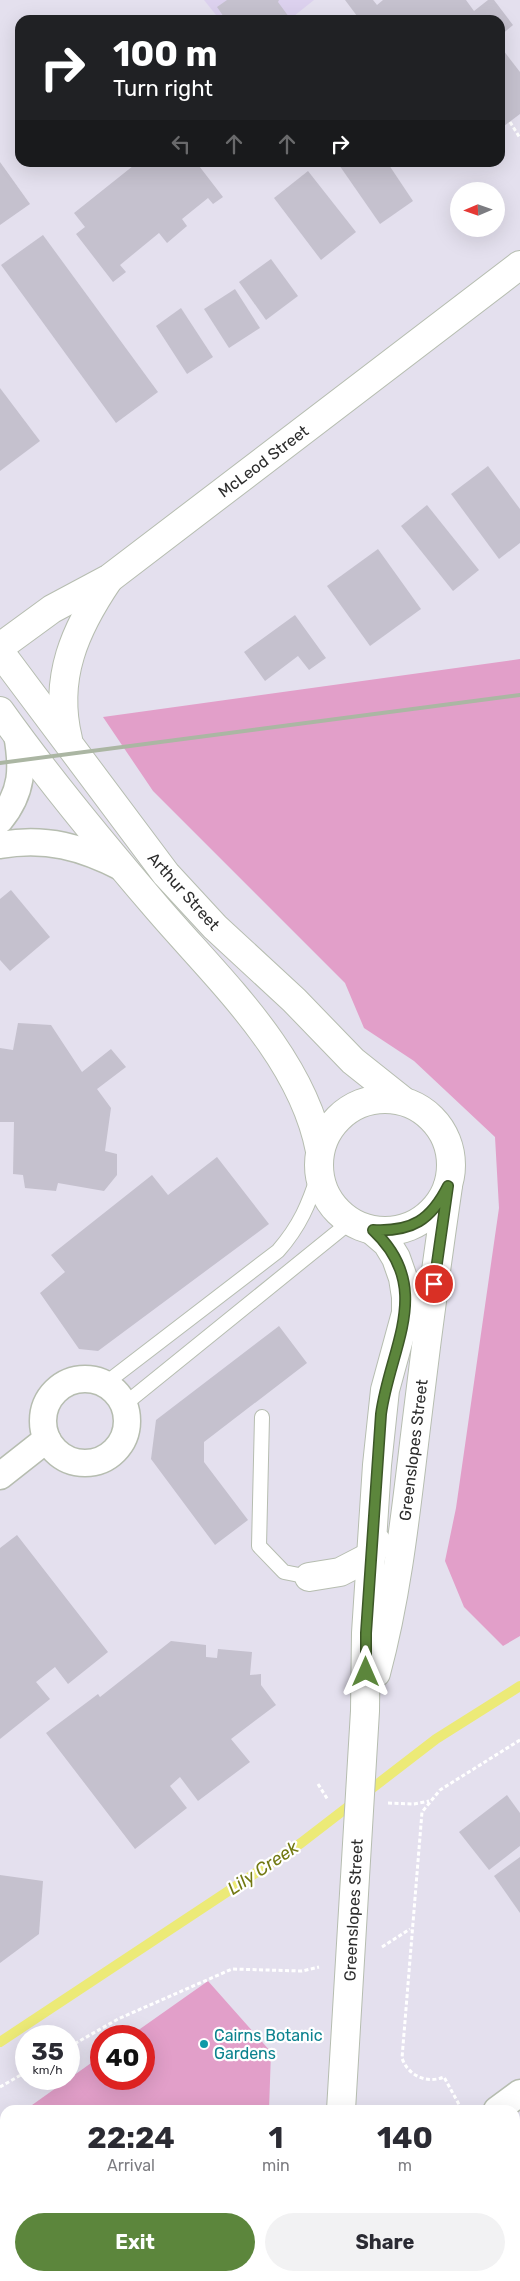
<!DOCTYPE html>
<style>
:root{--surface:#fff;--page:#f2f2f3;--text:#2b2b33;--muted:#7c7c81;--accent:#5c863c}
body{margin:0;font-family:Rubik,sans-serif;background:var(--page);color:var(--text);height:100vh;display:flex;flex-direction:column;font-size:19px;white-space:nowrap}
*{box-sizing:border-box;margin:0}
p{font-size:16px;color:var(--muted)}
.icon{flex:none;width:28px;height:28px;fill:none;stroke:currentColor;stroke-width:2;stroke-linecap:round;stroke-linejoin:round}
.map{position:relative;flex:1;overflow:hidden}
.side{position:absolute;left:0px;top:2105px;width:520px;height:176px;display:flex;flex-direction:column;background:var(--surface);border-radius:15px 15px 0 0;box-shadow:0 5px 20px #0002}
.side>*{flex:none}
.banner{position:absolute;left:15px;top:15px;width:490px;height:152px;border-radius:15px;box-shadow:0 5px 20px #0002;background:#202124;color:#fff;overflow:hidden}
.needle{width:32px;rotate:268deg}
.fabs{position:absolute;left:450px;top:182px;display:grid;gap:10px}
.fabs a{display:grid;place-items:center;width:55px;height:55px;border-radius:50%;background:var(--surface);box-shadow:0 5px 20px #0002;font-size:25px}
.speed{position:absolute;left:15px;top:2025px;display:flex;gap:10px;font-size:25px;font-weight:700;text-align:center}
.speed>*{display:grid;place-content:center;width:65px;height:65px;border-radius:50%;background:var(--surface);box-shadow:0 5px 20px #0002;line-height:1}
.speed small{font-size:12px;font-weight:400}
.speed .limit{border:8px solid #d22;background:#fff;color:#111}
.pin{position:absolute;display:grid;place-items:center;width:42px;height:42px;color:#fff;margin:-21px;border:2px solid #fff;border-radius:50%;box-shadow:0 1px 5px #0007}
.me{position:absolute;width:55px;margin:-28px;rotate:0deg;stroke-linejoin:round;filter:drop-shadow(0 0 4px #0008)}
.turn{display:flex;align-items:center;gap:18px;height:105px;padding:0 15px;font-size:22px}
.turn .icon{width:65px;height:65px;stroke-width:2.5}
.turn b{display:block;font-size:35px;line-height:42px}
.lanes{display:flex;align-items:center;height:48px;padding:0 15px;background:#0003;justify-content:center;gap:25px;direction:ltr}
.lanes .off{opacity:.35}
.eta{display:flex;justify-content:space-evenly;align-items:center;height:85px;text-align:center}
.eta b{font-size:30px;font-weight:700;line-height:35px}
.cta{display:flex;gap:10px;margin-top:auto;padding:10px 15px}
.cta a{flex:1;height:58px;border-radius:30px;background:var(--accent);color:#fff;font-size:20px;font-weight:700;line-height:58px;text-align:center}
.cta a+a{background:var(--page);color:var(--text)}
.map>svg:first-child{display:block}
.education{fill:#dcd1ee}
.green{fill:#e29fc9}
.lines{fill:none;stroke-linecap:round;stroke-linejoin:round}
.stream{stroke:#ecea77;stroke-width:10}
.building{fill:#c5c1ce}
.service-casing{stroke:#b6bdb0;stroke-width:16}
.minor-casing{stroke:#b6bdb0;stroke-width:29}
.tertiary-casing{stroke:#b6bdb0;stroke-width:30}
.path{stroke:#fff;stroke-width:3;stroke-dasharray:4 2.5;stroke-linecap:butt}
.service{stroke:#fff;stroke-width:14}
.minor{stroke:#fff;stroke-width:26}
.tertiary{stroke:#fff;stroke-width:28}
.rail{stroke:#abb6a3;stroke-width:4}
.route-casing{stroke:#3c5727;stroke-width:12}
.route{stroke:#5c863c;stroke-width:9}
.culture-dot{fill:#0f9aa8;stroke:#fff;stroke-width:2}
.labels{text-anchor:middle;stroke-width:4.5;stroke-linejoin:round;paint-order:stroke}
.street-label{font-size:16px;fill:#2d2d2d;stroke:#fff}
.culture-label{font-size:16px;fill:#0d838f;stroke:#fff;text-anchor:start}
.water-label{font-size:18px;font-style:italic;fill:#727912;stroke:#fff}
</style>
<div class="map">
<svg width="520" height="2281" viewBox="0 0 520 2281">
<rect width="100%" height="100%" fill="#e4e0ee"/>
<!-- education -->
<path class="education" d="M204 0H314L289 20H220Z"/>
<!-- green -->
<g class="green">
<path d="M520 659V1636L503 1646 464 1607 445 1561 456 1508 499 1208 495 1137 414 1061 364 1028 345 983 153 791 103 717Z"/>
<path d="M208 1981 271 2052 269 2110H25L101 2056V2079H144V2036H130Z"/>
<path d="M520 2123V2281H404V2276H515V2126Z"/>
<path d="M5 2124V2276H262V2281H0V2127Z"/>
</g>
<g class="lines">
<!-- stream -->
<path class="stream" d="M0 2042 301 1843 436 1739 520 1686"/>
</g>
<!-- building -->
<g class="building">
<path d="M227 0H279L278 2 289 17 285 20H226L217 7Z"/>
<path d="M345 0H373L377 5 383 0H466L474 11 488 0H494L513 25 500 36V20H360Z"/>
<path d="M500 46 520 72V114L500 129Z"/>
<path d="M0 162 30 204 0 225Z"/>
<path d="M138 162H196L223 197 213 204 208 198 182 219 187 226 167 243 159 233 120 265 126 272 113 282 76 234 85 227 74 213Z"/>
<path d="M337 162H387L413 201 380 224Z"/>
<path d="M308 171 356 232 321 260 274 198Z"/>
<path d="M43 235 158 392 116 423 1 265Z"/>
<path d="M271 259 298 296 266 320 239 282Z"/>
<path d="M235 289 260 328 229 348 204 309Z"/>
<path d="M181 308 213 357 187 374 156 326Z"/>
<path d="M0 388 40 441 0 471Z"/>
<path d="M488 466 520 509V543L499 559 451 494Z"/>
<path d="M427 505 479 570 453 591 401 526Z"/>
<path d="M378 549 421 609 370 646 327 586Z"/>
<path d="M295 615 326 658 309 670 298 656 265 681 244 652Z"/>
<path d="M11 890 50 937 10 971 0 960V899Z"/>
<path d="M18 1023 51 1025 82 1072 111 1049 126 1067 97 1089 111 1108 105 1151 117 1154V1175L104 1191 58 1183 56 1191 25 1188 23 1175 13 1174 14 1122H0V1048L13 1050Z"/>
<path d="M217 1157 269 1224 98 1351 79 1349 40 1293 65 1272 51 1255 152 1175 168 1195Z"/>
<path d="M279 1326 307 1363 204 1442V1462L248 1520 215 1545 151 1459 156 1420Z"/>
<path d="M17 1535 108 1652 68 1684 55 1667 36 1682 50 1699 0 1739V1548Z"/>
<path d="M171 1641 206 1645V1657L217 1658 218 1649 252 1652 250 1675 261 1674V1685L276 1705 231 1739 250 1762 198 1801 180 1777 170 1786 187 1808 135 1849 46 1733 98 1694 100 1697Z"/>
<path d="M507 1795 520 1813V1846L489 1870 459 1832Z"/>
<path d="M520 1857V1913L494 1876Z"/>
<path d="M0 1875 43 1881 39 1934 0 1963Z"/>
</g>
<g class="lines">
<!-- service casing -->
<g class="service-casing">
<g id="service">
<path d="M106 1383 278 1251C300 1226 309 1204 319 1173"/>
<path d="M125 1404 350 1222"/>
<path d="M262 1417 259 1546 284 1572 309 1577"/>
</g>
</g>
<!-- minor casing -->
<g class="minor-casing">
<g id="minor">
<path d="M0 820C23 792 23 768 17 734"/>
<path d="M0 845C46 837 82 847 123 868"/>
<circle cx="85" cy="1421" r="42"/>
<path d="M0 1476 47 1439"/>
<path d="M497 2110 520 2093"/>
</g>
</g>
<!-- tertiary casing -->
<g class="tertiary-casing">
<g id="tertiary">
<path d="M0 647 52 609 110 578 520 265"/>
<path d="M0 652 166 874 215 927 294 1000 353 1061 402 1100"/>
<path d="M0 711C49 780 103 845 158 909 219 980 302 1056 320 1151"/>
<path d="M68 739C53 678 75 629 109 579"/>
<circle cx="385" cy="1165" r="66"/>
<path d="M309 1577 340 1572 371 1556 377 1542"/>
<path d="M376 1673C399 1588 407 1499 418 1411 427 1336 437 1261 448 1186"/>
<path d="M341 2110 365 1711 366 1633 377 1465 385 1390 406 1313V1297L403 1278 396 1258 387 1243 373 1231"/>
<path d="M332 2281V2276"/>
</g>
</g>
<!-- path -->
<g class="path">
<path d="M510 122 520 138"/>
<path d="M318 1784 328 1800"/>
<path d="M388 1803 414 1804 429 1801"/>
<path d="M382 1947 410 1929"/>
<path d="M69 2047 118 2019 232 1969 302 1971 319 1967"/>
<path d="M0 2087 26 2072"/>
<path d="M462 2110 444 2077C427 2084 408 2076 402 2058L422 1812 440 1790 520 1740"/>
<path d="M515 2171 520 2169"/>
<path d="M371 2281 398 2277"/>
</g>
<!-- service -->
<use href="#service" class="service"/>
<!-- minor -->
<use href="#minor" class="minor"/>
<!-- tertiary -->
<use href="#tertiary" class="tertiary"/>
<!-- rail -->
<path class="rail" d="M0 763 520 695"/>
</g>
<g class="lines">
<!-- route casing -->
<g class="route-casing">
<path id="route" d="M366 1672V1633L381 1414C390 1347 435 1288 373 1230 412 1232 431 1220 448 1186L434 1284"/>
</g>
<!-- route -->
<use href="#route" class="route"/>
</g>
<!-- markers -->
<circle class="culture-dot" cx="204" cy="2044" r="5"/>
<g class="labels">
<!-- street labels -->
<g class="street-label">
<text transform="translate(263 461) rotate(-37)" y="6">McLeod Street</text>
<text transform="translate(184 891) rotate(48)" y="6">Arthur Street</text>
<text transform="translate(413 1450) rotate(-83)" y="6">Greenslopes Street</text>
<text transform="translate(353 1910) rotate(-87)" y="6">Greenslopes Street</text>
</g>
<!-- culture labels -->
<g class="culture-label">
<text x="214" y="2041">Cairns Botanic<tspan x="214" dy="18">Gardens</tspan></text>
</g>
<!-- water labels -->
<g class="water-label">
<text transform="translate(263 1868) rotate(-34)" y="6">Lily Creek</text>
</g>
</g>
</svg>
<div class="fabs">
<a><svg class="needle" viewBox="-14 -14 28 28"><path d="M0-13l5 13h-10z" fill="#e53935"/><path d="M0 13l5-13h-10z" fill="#7c7c81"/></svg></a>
</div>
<div class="speed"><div>35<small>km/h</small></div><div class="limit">40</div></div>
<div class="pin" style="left:434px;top:1284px;background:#d93025"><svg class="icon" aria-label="arrive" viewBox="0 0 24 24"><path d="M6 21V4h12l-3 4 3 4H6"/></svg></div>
<svg class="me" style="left:366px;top:1672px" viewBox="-20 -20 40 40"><path d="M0-17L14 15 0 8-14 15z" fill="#5c863c" stroke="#fff" stroke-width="4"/></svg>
<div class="banner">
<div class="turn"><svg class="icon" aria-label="right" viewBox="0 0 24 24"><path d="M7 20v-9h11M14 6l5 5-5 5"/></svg><div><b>100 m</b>Turn right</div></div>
<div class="lanes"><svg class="icon off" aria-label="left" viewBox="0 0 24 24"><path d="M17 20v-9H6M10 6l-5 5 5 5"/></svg><svg class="icon off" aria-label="ahead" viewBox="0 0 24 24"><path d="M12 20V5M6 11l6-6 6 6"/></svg><svg class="icon off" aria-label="ahead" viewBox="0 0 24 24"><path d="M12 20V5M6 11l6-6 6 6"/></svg><svg class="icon" aria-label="right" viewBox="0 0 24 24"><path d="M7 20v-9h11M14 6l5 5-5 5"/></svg></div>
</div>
<section class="side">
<div class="eta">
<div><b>22:24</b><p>Arrival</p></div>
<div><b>1</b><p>min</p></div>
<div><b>140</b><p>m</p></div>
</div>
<div class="cta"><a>Exit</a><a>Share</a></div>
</section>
</div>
